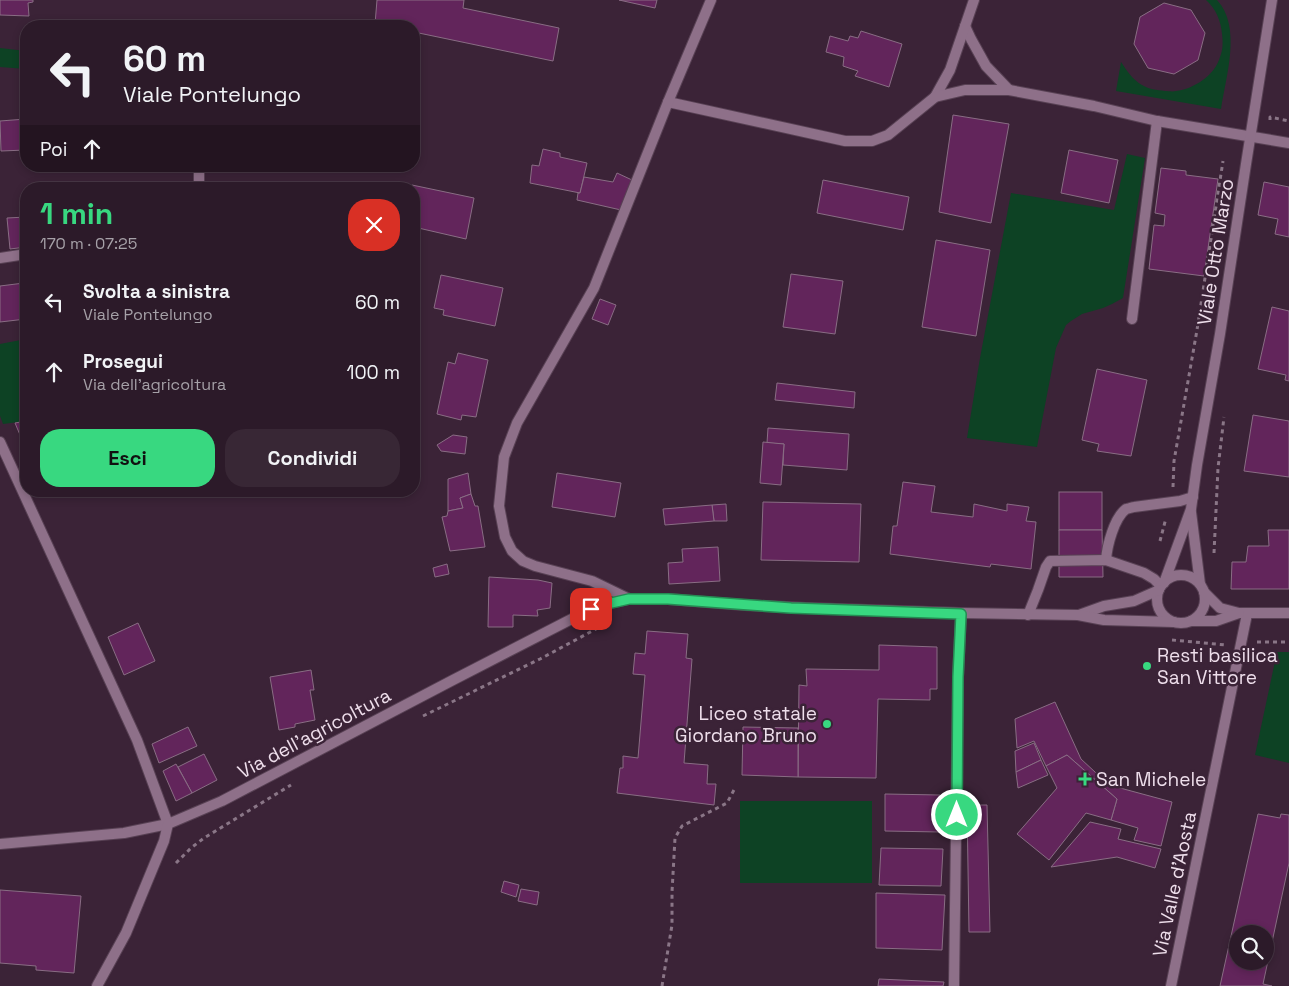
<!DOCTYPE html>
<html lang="it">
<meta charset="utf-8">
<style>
:root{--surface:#2c1a29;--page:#382735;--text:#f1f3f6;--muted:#a6a1a8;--line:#483846;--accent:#38d880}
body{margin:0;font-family:"Space Grotesk",sans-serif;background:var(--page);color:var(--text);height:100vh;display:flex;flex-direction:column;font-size:19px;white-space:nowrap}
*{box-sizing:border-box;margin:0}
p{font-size:16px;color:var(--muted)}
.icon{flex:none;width:28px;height:28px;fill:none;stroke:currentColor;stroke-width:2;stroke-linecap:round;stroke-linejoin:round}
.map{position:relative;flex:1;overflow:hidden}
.details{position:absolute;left:20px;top:182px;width:400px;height:315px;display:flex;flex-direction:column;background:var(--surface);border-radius:20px;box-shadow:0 2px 8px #0003,0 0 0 1px var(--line)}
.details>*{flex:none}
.top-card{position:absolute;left:20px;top:20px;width:400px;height:152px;border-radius:20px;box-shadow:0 2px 8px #0003,0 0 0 1px var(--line);background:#2c1a29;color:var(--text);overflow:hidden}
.controls{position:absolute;left:1229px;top:925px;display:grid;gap:10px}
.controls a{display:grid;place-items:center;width:45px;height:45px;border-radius:50%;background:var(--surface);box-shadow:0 2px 8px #0003,0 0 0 1px var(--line);font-size:25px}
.pin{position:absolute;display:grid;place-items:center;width:42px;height:42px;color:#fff;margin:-21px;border-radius:10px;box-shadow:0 2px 8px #0006}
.me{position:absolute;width:55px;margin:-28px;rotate:0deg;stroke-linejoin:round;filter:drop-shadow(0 0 4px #0008)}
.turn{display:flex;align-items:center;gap:18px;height:105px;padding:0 20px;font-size:22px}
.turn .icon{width:65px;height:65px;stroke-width:2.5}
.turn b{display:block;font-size:35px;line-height:42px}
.then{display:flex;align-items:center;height:48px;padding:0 20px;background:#0003;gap:10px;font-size:19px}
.round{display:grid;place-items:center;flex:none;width:52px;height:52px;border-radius:20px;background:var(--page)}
.headline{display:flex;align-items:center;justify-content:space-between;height:85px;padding:0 20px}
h1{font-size:30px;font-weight:700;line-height:38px;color:var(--accent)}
.cta{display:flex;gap:10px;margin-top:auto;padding:10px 20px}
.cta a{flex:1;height:58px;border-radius:20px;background:var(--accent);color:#111;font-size:20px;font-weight:700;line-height:58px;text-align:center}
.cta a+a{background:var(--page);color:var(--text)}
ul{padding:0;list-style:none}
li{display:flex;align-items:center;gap:15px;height:70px;padding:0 20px}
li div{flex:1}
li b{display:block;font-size:19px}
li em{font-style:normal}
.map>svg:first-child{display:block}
.green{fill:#0d4224}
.building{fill:#62255b;stroke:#896d84;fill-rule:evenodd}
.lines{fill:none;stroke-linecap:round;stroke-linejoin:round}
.service-casing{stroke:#584154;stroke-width:12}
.minor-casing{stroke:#584154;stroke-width:12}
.tertiary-casing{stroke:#584154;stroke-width:12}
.path{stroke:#8a7687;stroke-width:3;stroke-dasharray:4 4;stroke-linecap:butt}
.service{stroke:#8e7089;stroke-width:10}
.minor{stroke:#8e7089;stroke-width:10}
.tertiary{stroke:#8e7089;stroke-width:10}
.route-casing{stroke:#248c53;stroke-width:12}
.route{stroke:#38d880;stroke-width:9}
.poi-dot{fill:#38d880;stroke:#3b2337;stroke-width:2}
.labels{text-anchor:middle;stroke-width:5;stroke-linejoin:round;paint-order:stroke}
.street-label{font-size:19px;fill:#eedeeb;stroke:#3b2337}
.poi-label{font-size:19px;fill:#eedeeb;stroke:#3b2337;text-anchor:start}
</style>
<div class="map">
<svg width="1289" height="986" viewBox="0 0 1289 986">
<rect width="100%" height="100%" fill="#3b2337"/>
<!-- green -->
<g class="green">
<path d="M1206 0H1217C1242 27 1226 76 1221 109L1116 91 1121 62C1127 71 1133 80 1142 85 1148 89 1157 90 1165 91 1168 91 1173 92 1176 91 1194 89 1215 75 1220 57 1223 50 1223 42 1222 34 1221 21 1216 9 1206 0Z"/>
<path d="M0 48 26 51V69L0 67Z"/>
<path d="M1127 154 1145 158 1123 298 1112 304 1103 308 1082 314 1071 321 1066 325 1056 348 1037 447 967 438 980 358 1011 193 1114 210Z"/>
<path d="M26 339V421L3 424 0 416V344Z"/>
<path d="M1277 652H1289V763L1255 755Z"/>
<rect x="740" y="801" width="132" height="82"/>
</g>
<!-- building -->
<g class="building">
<path d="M0 0H33V2L28 3 29 16 0 15Z"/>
<path d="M377 0H464L463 8 559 28 553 61 414 32V26H385L375 24Z"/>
<path d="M619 0H657L655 8Z"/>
<path d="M1164 3 1191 10 1205 33 1198 60 1174 74 1148 68 1134 44 1140 17Z"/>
<path d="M861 31 902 44 889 87 855 76 858 71 843 66 844 57 826 52 830 36 848 41 850 36 858 38Z"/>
<path d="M953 115 1009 124 991 223 939 212Z"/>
<path d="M26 119V150L1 151 0 121Z"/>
<path d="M543 149 560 153V157L587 163 580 193 530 183 532 165 539 166Z"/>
<path d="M1069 150 1118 160 1109 203 1061 193Z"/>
<path d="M1161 168 1186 171V175L1218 179 1204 276 1149 269 1154 225 1164 226 1165 215 1155 213Z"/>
<path d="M617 173 632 180 621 210 577 200 578 193H580L584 177 613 182Z"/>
<path d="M823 180 909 197 903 230 817 213Z"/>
<path d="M1264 182 1289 187V237L1275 234 1278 219 1258 215Z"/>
<path d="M412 185 474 198 466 239 414 227 415 222H414V189H411Z"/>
<path d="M26 217V247L10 249 7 218Z"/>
<path d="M936 240 990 250 976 336 922 327Z"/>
<path d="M791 274 843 281 835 334 783 327Z"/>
<path d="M441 275 503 288 495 326 443 315 444 310 434 308Z"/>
<path d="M24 283 26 303V319L0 322V286Z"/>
<path d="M600 299 616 305 608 325 592 319Z"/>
<path d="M1272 307 1289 311V381L1285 380 1286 375 1258 369Z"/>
<path d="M458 353 488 360 476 417 462 415 461 420 437 414 448 362 455 364Z"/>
<path d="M1097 369 1147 380 1131 456 1097 451 1099 444 1082 440Z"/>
<path d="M777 383 855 392 854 408 775 400Z"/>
<path d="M1253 415 1289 421V477L1244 471Z"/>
<path d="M26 421V449L15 423Z"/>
<path d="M768 428 849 434 847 470 783 465 784 444 767 443Z"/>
<path d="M453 435 467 437 465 454 441 451 437 445Z"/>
<path d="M763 442 784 444 781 485 760 483Z"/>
<path d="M468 473 471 494 460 498 463 508 448 511V479Z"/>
<path d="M557 473 621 483 615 517 552 507Z"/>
<path d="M903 482 935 486 931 512 973 517 974 504 1007 511V504L1029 507 1026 521 1036 522 1031 569 991 564 990 567 890 554 893 526H897Z"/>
<rect x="1059" y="492" width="43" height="38"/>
<path d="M471 494 475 506H478L485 547 450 551 442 517 447 516 448 511 463 508 460 498Z"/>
<path d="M763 502 861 504 859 562 761 560Z"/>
<path d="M726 504 727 521H714L712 505Z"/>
<path d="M712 505 714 521 665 525 663 509Z"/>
<path d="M1059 530H1102L1103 577H1059Z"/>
<path d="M1268 530H1289V589H1231L1232 562H1246L1248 546H1269Z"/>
<path d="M718 547 720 581 669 584 668 563 683 562 682 549Z"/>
<path d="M447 564 449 574 435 577 433 568Z"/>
<path d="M489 577 538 580 552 583 550 608 537 610 538 616 513 615V627H488Z"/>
<path d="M138 623 155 661 124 675 108 637Z"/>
<path d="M647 631 688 634 686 658 692 659 684 763 708 765 707 784H716L714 805 617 793 620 768H623V756L638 758 645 675 633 674 635 653 645 654Z"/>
<path d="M879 645 937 647V689H930V700L878 699 876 778 798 777 799 685 807 686 806 669 879 670Z"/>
<path d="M311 670 314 690H310L315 720 295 724V727L279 730 270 677Z"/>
<path d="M1055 702 1081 759 1109 785 1172 802 1161 846 1134 840 1138 828 1111 820 1117 799 1067 755 1046 766 1034 741 1017 748 1015 719Z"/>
<path d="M188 727 197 746 159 763 152 744Z"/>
<path d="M743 727 798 728V777L742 775Z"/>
<path d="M1034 743 1041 760 1016 772 1015 751Z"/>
<path d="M204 754 217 780 192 793 178 767Z"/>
<path d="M1067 755 1117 799 1111 820 1086 813 1049 860 1017 834 1057 788 1046 766Z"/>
<path d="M1041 760 1048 775 1018 788 1016 772Z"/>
<path d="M176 764 192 793 176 801 163 771Z"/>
<path d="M885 794 940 795V832L885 831Z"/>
<path d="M967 805H987L990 932H969Z"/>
<path d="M1258 814 1280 818 1281 814 1289 815V863L1263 984 1272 986H1220ZM1238 934H1265V961H1238Z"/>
<path d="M1090 822 1121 829 1118 839 1161 849 1155 868 1117 857 1051 867Z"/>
<path d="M881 848 943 849 941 886 879 885Z"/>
<path d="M504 881 519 885 516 897 501 892Z"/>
<path d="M521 889 539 892 537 905 518 901Z"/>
<path d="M0 890 81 896 74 973 36 970V966L0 963Z"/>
<path d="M876 893 945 895 942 950 876 948Z"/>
<path d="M879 979 944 982 943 986H878Z"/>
</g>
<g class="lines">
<!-- service casing -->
<g class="service-casing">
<g id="service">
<path d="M199 166V189"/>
<path d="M0 258 26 254"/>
<path d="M1106 560C1107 546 1114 518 1126 509 1127 509 1133 507 1134 507L1180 501 1193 497"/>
<path d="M1028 615 1038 590 1046 567 1050 561 1106 560 1144 573 1154 579 1161 586"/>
</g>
</g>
<!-- minor casing -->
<g class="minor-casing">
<g id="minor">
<path d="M965 26 971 39 986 66 1009 90"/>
<path d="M935 97 950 70 974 0"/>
<path d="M668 102 845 141H872L888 135 935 97 965 90H1009L1094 106 1157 121 1289 143"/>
<path d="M1132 319 1157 121"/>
<path d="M0 442 137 740 168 824 124 833 0 844"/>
<path d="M1191 512 1200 584"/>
<path d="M1164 583 1191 509 1197 465 1220 334 1246 164 1272 0"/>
<path d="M629 599 592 581 535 566 523 561 512 551 505 537 499 506 504 457 517 423 594 288 668 102 711 0"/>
<path d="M954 986 958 677 961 613"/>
<path d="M1171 986 1247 614"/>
</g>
</g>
<!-- tertiary casing -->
<g class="tertiary-casing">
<g id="tertiary">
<circle cx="1181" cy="599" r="24"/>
<path d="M1204 592 1220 608 1239 613H1289"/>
<path d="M1079 615 1104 606 1134 601 1159 590"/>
<path d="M1191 621H1216L1239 613"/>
<path d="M97 986 126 933 164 841 168 824 222 801 453 680 591 609 607 604 629 599H668L744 605 806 608 961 613 1078 615 1104 620 1174 622"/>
</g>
</g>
<!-- path -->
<g class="path">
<path d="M1270 120V117L1289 121"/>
<path d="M1173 487 1174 461 1197 330 1223 161"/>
<path d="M1160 541 1166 518"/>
<path d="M1214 553 1218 468 1224 417"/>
<path d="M1172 640 1226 645"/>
<path d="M1257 642H1289"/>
<path d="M423 716 540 659 609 622"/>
<path d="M176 863 191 848 204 838 291 785"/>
<path d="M662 986 672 925V892L675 838 682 826 727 803 735 788"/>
</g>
<!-- service -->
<use href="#service" class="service"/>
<!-- minor -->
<use href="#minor" class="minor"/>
<!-- tertiary -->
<use href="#tertiary" class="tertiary"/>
</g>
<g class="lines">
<!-- route casing -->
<g class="route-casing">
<path id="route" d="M591 609 607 604 629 599H668L791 608 961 614 958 677 957 815"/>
</g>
<!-- route -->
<use href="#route" class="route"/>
</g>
<!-- markers -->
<g class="poi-dot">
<circle cx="1147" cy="666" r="5"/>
<circle cx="827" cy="724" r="5"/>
<path d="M1082.5 771.5h5v5h5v5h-5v5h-5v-5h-5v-5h5z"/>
</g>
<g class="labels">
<!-- street labels -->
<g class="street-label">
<text transform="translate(1215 252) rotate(-81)" y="7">Viale Otto Marzo</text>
<text transform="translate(314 733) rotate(-28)" y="7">Via dell'agricoltura</text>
<text transform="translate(1174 884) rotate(-78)" y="7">Via Valle d'Aosta</text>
</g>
<!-- poi labels -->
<g class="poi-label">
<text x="1157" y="662">Resti basilica<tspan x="1157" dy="22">San Vittore</tspan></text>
<text x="817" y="720" text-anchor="end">Liceo statale<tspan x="817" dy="22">Giordano Bruno</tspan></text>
<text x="1096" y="786">San Michele</text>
</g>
</g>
</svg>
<div class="controls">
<a><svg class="icon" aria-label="search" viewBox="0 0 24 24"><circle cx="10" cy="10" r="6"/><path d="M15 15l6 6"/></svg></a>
</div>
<div class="pin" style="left:591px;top:609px;background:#d93025"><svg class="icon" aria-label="arrive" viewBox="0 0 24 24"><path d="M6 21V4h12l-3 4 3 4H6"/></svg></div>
<svg class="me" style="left:957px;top:815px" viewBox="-20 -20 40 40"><circle r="17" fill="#38d880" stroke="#fff" stroke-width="3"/><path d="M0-11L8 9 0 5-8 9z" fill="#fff"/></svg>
<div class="top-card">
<div class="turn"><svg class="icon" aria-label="left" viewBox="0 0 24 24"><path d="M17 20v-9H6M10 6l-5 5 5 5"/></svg><div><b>60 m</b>Viale Pontelungo</div></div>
<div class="then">Poi<svg class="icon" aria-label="ahead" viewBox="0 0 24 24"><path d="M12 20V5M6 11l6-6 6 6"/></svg></div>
</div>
<section class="details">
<div class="headline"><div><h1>1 min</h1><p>170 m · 07:25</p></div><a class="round" style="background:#d93025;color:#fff"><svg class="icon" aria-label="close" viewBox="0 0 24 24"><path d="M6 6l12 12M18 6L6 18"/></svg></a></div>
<ul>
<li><svg class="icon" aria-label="left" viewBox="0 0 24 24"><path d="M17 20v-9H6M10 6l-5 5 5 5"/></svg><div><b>Svolta a sinistra</b><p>Viale Pontelungo</p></div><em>60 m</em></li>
<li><svg class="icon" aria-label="ahead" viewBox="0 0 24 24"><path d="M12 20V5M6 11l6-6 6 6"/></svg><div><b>Prosegui</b><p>Via dell'agricoltura</p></div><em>100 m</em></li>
</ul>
<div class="cta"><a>Esci</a><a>Condividi</a></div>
</section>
</div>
